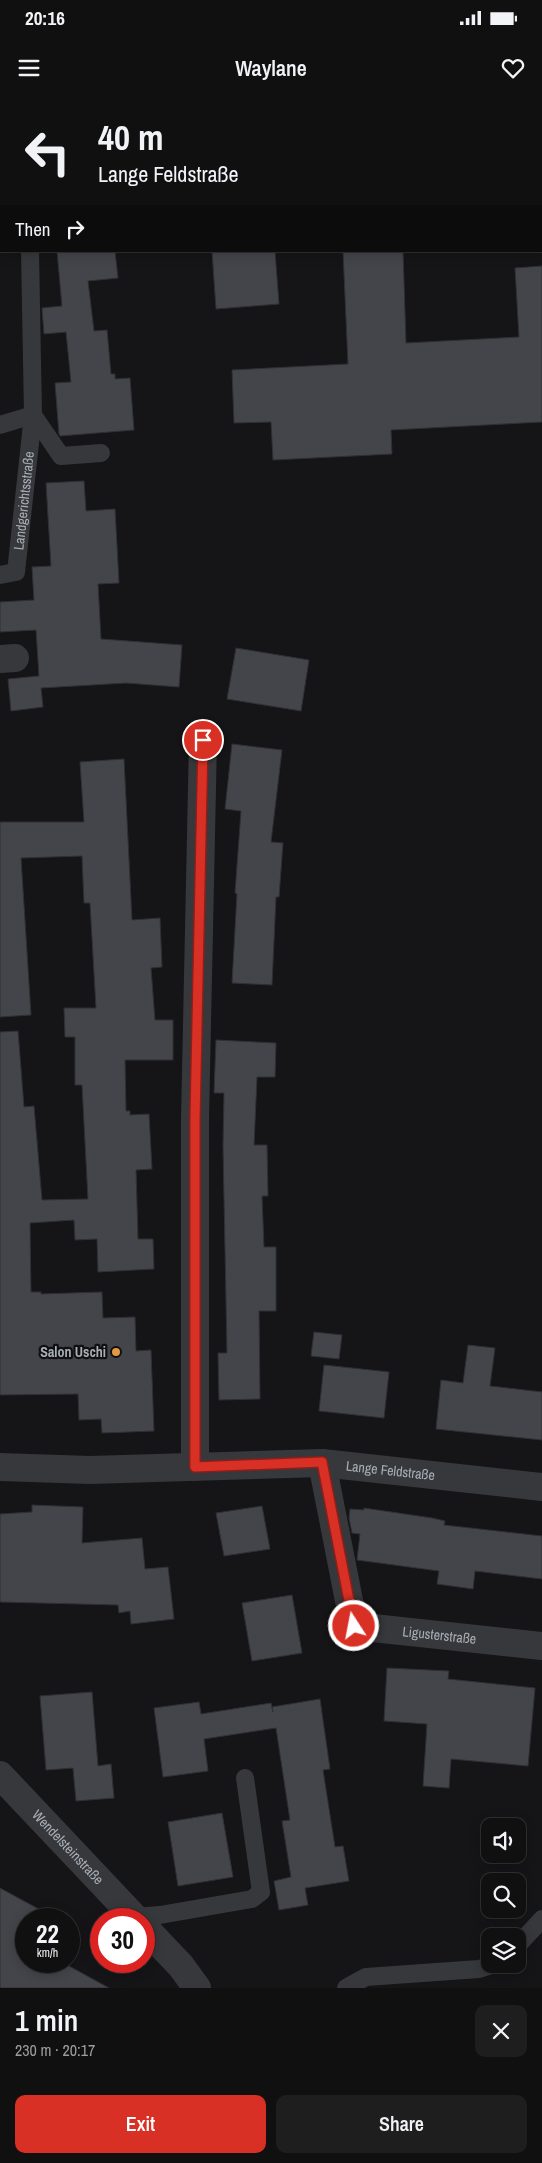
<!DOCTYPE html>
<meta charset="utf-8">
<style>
:root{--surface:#101011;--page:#1e1e1f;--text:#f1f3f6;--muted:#9c9d9f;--line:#303031;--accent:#d93025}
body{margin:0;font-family:"Archivo Narrow",sans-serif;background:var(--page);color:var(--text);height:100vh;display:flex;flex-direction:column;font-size:19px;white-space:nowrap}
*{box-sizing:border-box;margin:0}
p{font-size:16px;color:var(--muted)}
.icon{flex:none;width:28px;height:28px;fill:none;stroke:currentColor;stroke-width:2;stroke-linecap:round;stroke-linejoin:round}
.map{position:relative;height:1888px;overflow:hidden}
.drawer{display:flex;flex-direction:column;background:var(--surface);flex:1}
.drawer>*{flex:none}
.hud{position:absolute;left:0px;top:0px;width:542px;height:152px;box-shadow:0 2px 12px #0003,0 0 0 1px var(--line);background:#101011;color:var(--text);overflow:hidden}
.buttons{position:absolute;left:481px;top:1718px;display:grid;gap:10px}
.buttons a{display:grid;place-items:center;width:45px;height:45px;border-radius:10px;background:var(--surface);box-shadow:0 2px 12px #0003,0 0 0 1px var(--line);font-size:25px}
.speed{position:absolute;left:15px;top:1808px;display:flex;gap:10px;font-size:25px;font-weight:700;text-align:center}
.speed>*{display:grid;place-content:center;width:65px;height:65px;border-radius:50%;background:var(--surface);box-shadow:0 2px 12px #0003,0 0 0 1px var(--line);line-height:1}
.speed small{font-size:12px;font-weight:400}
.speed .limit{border:8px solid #d22;background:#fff;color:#111}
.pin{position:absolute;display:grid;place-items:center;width:42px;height:42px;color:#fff;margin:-21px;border:2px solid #fff;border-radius:50%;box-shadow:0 1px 5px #0007}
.me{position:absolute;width:55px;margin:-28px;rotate:349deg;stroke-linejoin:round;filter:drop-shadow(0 0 4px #0008)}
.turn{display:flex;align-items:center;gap:18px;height:105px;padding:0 15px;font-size:22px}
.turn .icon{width:65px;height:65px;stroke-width:2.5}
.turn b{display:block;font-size:35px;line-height:42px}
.then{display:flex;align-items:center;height:48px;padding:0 15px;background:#0003;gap:10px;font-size:19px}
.round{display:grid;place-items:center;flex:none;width:52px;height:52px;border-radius:10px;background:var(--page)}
.head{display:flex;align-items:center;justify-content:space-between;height:85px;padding:0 15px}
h1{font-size:30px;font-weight:600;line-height:38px}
.cta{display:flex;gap:10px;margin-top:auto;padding:10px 15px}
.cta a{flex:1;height:58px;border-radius:10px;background:var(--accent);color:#fff;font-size:20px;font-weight:600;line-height:58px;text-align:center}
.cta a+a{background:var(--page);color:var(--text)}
.status{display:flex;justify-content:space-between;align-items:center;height:35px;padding:0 25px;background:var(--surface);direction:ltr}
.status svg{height:14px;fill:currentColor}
header{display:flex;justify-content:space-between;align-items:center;height:65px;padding:0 15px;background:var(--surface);font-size:22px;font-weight:600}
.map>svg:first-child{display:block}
.building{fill:#44454a;stroke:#2f3033}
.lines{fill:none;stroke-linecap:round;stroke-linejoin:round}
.path{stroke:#3c3f42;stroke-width:3;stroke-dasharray:2.5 4;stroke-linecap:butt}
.service{stroke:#36383b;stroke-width:18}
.minor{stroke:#36383b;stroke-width:28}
.route-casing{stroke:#8d1f18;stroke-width:12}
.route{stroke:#d93025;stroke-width:9}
.poi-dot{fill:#e49840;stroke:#101012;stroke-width:2}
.labels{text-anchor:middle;stroke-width:4.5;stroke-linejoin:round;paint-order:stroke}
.street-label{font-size:14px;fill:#a8aeb6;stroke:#101012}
.poi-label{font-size:14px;font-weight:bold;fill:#a8aeb6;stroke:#101012;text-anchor:end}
</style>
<div class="status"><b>20:16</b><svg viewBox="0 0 49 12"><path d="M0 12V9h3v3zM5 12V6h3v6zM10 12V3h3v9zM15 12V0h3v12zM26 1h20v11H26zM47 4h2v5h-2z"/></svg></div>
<header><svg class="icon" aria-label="menu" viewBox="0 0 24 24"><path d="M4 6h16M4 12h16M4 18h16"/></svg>Waylane<svg class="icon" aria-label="heart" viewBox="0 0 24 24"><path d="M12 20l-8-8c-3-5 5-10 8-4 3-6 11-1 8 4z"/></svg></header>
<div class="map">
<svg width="542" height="1888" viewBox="0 0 542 1888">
<rect width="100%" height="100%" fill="#151517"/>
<!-- building -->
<g class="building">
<path d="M57 151H115L118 178 88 181 94 231 107 230 111 274H115V279L130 278 134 330 60 336 59 334 55 283 71 282 66 232 44 234 42 208 62 206Z"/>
<path d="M212 151H275L279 204 216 209Z"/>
<path d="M343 151H403L406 243 519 237 515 168 542 166V322L391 330 392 354 273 360 271 322 234 323 232 270 348 264Z"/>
<path d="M84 381 86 411 115 409 119 483 98 484 101 539 182 545 179 587 126 583 41 588 43 607 11 611 8 579 39 576 36 530 0 532V502L34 500 32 467 51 466 46 383Z"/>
<path d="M236 548 309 560 301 611 227 599Z"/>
<path d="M232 644 282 650 271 742 283 743 279 797H276L272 885 232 883 237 794 235 793 241 711 225 709Z"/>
<path d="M124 659 132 820 160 818 162 867 151 868 155 920H173V960H125L126 1011H130V1015L149 1014 152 1069 136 1070 138 1139H153L154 1169 98 1172 97 1139 75 1140 74 1120 30 1123 31 1192H41V1194L102 1192 103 1218 135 1217 136 1251 151 1250 154 1331 102 1333 101 1319 79 1320 78 1294 0 1295V932L18 931 24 1007 34 1006 42 1100 88 1099 82 985H75V937H65L64 908H96L90 803H84L82 756 21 758 31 915 0 917V722H84L80 662Z"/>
<path d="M216 940 276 943 275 977H257L254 1045H267L268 1096H262L264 1147H276V1211H259L260 1299 219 1300 218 1253H227L223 1046 224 993H214Z"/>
<path d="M314 1232 342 1235 339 1259 311 1256Z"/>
<path d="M468 1245 495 1248 490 1286 542 1292V1340L436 1329 441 1280 463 1283Z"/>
<path d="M324 1265 389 1272 384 1318 319 1311Z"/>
<path d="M32 1405 83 1407 82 1443 142 1438 145 1469 168 1467 174 1519 131 1524 130 1511 119 1513 118 1505 0 1502V1414L32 1412Z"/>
<path d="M262 1406 270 1449 224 1456 216 1413Z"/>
<path d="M364 1408 432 1418 445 1421 444 1425 542 1436V1479L475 1471 473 1489 437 1484 439 1471 357 1460 360 1434 352 1433 349 1418 350 1409 364 1410Z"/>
<path d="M292 1495 302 1553 252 1561 242 1503Z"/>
<path d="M387 1568 449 1571 448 1579 535 1588 528 1666 451 1659 449 1688 423 1686 427 1624 384 1621Z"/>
<path d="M92 1592 98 1666 111 1664 114 1698 76 1701 73 1668 46 1670 40 1596Z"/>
<path d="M320 1599 330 1669 323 1670 335 1747 343 1746 349 1781 305 1788 308 1805 279 1810 274 1781 291 1777 282 1721 290 1720 276 1628 204 1639 208 1671 163 1677 154 1608 199 1602 201 1614 271 1603 273 1612 272 1607Z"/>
<path d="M222 1713 233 1777 178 1786 168 1722Z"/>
<path d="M0 1788 57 1819H26V1861H60L109 1888H0Z"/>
</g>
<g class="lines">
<!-- path -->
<path class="path" d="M184 0V1"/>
<!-- service -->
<g class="service">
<path d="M0 325 33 315 61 356 101 353"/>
<path id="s1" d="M0 475 16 472 33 315 30 151"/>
<path d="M134 1817 160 1815 252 1799 261 1792 245 1678"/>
<path d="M518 1845 542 1819"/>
<path d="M346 1888 366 1877 479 1869 495 1864"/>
</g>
<!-- minor -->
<g class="minor">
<path d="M541 8 542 7"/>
<path d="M0 87H1"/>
<path d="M0 559 15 558"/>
<path id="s2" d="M322 1363 354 1526 542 1546"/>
<path id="s3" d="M0 1367 90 1370 322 1363 542 1387"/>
<path d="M195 1367V1019L203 640"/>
<path id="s4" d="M0 1675 136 1819"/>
<path d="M144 1827 181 1866 197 1888"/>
</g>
</g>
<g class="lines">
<!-- route casing -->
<g class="route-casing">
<path id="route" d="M203 640 195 1019V1367L322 1362 354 1526"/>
</g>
<!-- route -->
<use href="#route" class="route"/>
</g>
<!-- markers -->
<circle class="poi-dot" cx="116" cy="1252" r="5"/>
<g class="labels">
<!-- street labels -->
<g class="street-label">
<text dy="5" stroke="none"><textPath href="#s1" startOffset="88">Landgerichtsstraße</textPath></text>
<text dy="5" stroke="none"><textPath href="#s3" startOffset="391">Lange Feldstraße</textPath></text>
<text dy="5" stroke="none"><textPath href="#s2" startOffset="252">Ligusterstraße</textPath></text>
<text dy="5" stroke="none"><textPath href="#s4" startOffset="99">Wendelsteinstraße</textPath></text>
</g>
<!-- poi labels -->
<g class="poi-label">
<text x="106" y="1257">Salon Uschi</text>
</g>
</g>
</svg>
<div class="buttons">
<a><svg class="icon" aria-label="sound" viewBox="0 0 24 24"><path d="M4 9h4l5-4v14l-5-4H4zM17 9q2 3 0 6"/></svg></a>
<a><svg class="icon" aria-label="search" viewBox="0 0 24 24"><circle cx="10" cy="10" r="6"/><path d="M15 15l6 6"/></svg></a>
<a><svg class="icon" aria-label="layers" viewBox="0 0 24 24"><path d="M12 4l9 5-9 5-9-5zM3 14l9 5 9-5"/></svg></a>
</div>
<div class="speed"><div>22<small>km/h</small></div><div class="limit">30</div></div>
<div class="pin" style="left:203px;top:640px;background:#d93025"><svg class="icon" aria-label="arrive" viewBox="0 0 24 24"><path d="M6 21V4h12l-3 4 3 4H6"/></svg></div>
<svg class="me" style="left:354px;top:1526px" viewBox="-20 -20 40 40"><circle r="17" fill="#d93025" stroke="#fff" stroke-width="3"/><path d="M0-11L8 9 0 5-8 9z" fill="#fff"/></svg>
<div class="hud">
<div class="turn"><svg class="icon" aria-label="left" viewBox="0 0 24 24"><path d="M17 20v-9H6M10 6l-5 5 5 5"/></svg><div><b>40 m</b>Lange Feldstraße</div></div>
<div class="then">Then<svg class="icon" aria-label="right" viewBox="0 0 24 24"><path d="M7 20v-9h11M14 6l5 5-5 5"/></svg></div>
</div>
</div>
<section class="drawer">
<div class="head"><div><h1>1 min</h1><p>230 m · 20:17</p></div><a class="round"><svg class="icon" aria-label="close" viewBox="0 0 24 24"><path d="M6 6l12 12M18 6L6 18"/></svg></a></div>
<div class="cta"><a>Exit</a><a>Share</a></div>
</section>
